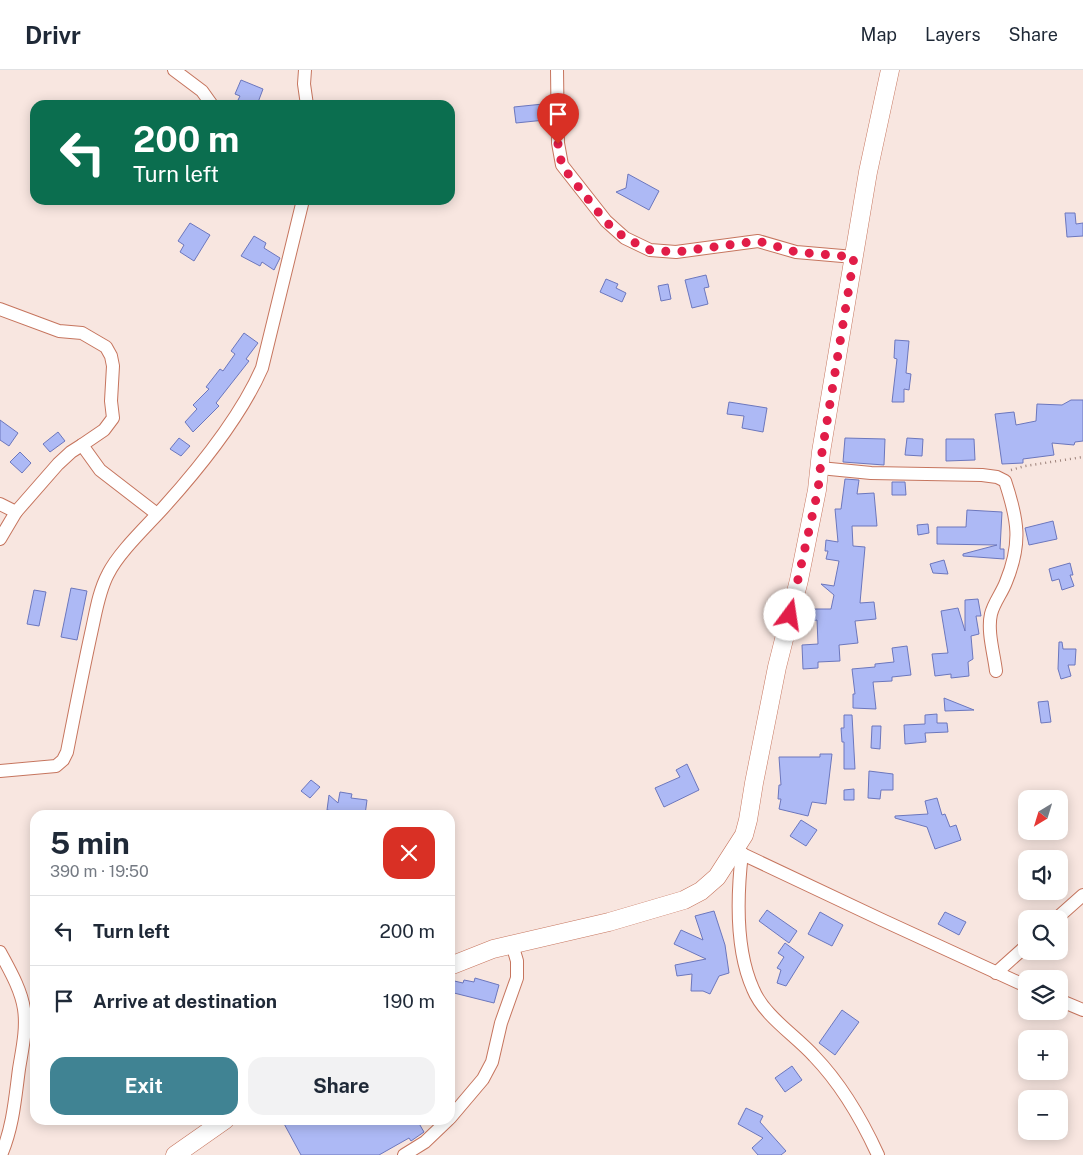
<!DOCTYPE html>
<meta charset="utf-8">
<style>
:root{--surface:#fff;--page:#f2f2f3;--text:#1f2937;--muted:#747a83;--line:#e0e1e3;--accent:#408393}
body{margin:0;font-family:"Public Sans",sans-serif;background:var(--page);color:var(--text);height:100vh;display:flex;flex-direction:column;font-size:19px;white-space:nowrap}
*{box-sizing:border-box;margin:0}
p{font-size:16px;color:var(--muted)}
.icon{flex:none;width:28px;height:28px;fill:none;stroke:currentColor;stroke-width:2;stroke-linecap:round;stroke-linejoin:round}
.map{position:relative;flex:1;overflow:hidden}
.panel{position:absolute;left:30px;top:740px;width:425px;height:315px;display:flex;flex-direction:column;background:var(--surface);border-radius:15px;box-shadow:0 2px 12px #0003}
.panel>*{flex:none}
.hud{position:absolute;left:30px;top:30px;width:425px;height:105px;border-radius:15px;box-shadow:0 2px 12px #0003;background:#0b6e4f;color:#fff;overflow:hidden}
.needle{width:32px;rotate:218deg}
.tools{position:absolute;left:1018px;top:720px;display:grid;gap:10px}
.tools a{display:grid;place-items:center;width:50px;height:50px;border-radius:10px;background:var(--surface);box-shadow:0 2px 12px #0003;font-size:25px}
.pin{position:absolute;display:grid;place-items:center;width:42px;height:42px;color:#fff;margin:-51px -21px;border-radius:50% 50% 50% 0;rotate:-45deg;box-shadow:0 0 5px #0007}
.pin .icon{rotate:45deg}
.me{position:absolute;width:55px;margin:-28px;rotate:14deg;stroke-linejoin:round;filter:drop-shadow(0 0 4px #0008)}
.turn{display:flex;align-items:center;gap:18px;height:105px;padding:0 20px;font-size:22px}
.turn .icon{width:65px;height:65px;stroke-width:2.5}
.turn b{display:block;font-size:35px;line-height:42px}
.round{display:grid;place-items:center;flex:none;width:52px;height:52px;border-radius:15px;background:var(--page)}
.headline{display:flex;align-items:center;justify-content:space-between;height:85px;padding:0 20px}
h1{font-size:30px;font-weight:700;line-height:38px}
.button{display:flex;gap:10px;margin-top:auto;padding:10px 20px}
.button a{flex:1;height:58px;border-radius:15px;background:var(--accent);color:#fff;font-size:20px;font-weight:700;line-height:58px;text-align:center}
.button a+a{background:var(--page);color:var(--text)}
ul{padding:0;list-style:none}
li{display:flex;align-items:center;gap:15px;height:70px;padding:0 20px;border-top:1px solid var(--line)}
li div{flex:1}
li b{display:block;font-size:19px}
li em{font-style:normal}
header{display:flex;align-items:center;gap:30px;box-sizing:border-box;height:70px;padding:0 25px;background:var(--surface);border-bottom:1px solid var(--line)}
header strong{font-size:24px}
nav{display:flex;gap:28px;margin-inline-start:auto;font-size:18px}
.map>svg:first-child{display:block}
.building{fill:#adb9f5;stroke:#6c77bd}
.lines{fill:none;stroke-linecap:round;stroke-linejoin:round}
.street-casing{stroke:#c6755e;stroke-width:14}
.secondary-casing{stroke:#c6755e;stroke-width:19}
.path{stroke:#9d827a;stroke-width:2.5;stroke-dasharray:1 4;stroke-linecap:butt}
.street{stroke:#fff;stroke-width:12}
.secondary{stroke:#fff;stroke-width:18}
.route{stroke:#e11d48;stroke-width:9;stroke-dasharray:0 16.2}
</style>
<header>
<strong>Drivr</strong>
<nav><a>Map</a><a>Layers</a><a>Share</a></nav>
</header>
<div class="map">
<svg width="1083" height="1085" viewBox="0 0 1083 1085">
<rect width="100%" height="100%" fill="#f8e6e0"/>
<!-- building -->
<g class="building">
<path d="M241 10 263 19 257 35H250L238 30 240 26 235 24Z"/>
<path d="M543 34 545 50 516 53 514 37Z"/>
<path d="M628 104 659 121 649 140 616 122 626 118Z"/>
<path d="M1065 143H1075L1076 154 1083 153V166L1067 167Z"/>
<path d="M190 153 210 165 194 191 180 182 184 175 178 171Z"/>
<path d="M254 166 266 173 264 178 280 188 274 200 262 192 260 196 241 186Z"/>
<path d="M706 205 709 217 704 218 708 234 692 238 685 210Z"/>
<path d="M606 209 618 214 616 218 626 223 622 232 600 222Z"/>
<path d="M668 214 671 229 661 231 658 216Z"/>
<path d="M244 263 258 273 246 289 249 291 216 333 219 336 193 362 185 352 197 339 193 335 209 319 206 317 220 299 223 301 235 284 231 281Z"/>
<path d="M895 270 909 271 906 303 911 304 909 320 904 319V332H892L897 289 894 288Z"/>
<path d="M1071 330H1083V371L1075 372 1074 375 1052 373 1054 385 1023 389V393L1002 394 995 344 1014 342 1016 355 1036 351 1037 334 1062 335Z"/>
<path d="M729 332 767 338 763 362 742 358 744 346 727 344Z"/>
<path d="M0 350 18 363 9 376 0 370Z"/>
<path d="M58 362 65 371 50 382 43 374Z"/>
<path d="M179 368 190 376 181 386 170 379Z"/>
<path d="M845 368 885 369 884 395 843 392Z"/>
<path d="M907 368 923 369 922 386 905 385Z"/>
<path d="M946 369H974L975 390 946 391Z"/>
<path d="M20 382 31 393 22 403 10 392Z"/>
<path d="M845 409 859 410 857 424 874 423 877 456H852L853 476 865 477 860 533 874 532 876 549 855 551 858 573 839 575 840 591 818 592V598L803 599 802 575 818 574 817 550 812 551V539H831L834 525 821 514 834 516 839 491 826 489 828 481H825L826 470 838 472 835 439H841Z"/>
<path d="M892 412H905L906 425H892Z"/>
<path d="M967 440 1002 442 1000 479H1004V489L963 486V484L997 475 937 474V457H966Z"/>
<path d="M1053 451 1057 469 1029 475 1025 458Z"/>
<path d="M928 454 929 463 918 465 917 455Z"/>
<path d="M944 490 948 504 933 503 930 494Z"/>
<path d="M1070 493 1073 505H1070L1074 516 1062 520 1059 509 1052 511 1049 499Z"/>
<path d="M71 518 87 521 77 570 61 567Z"/>
<path d="M34 520 46 522 39 556 27 554Z"/>
<path d="M978 529 981 546H976L979 564 971 566 973 589 968 592 969 606 951 608V604L935 606 932 584 948 583 941 541 958 538 965 561V530Z"/>
<path d="M1059 572H1062L1063 579H1076L1075 595H1068L1071 606 1061 609 1058 599Z"/>
<path d="M907 576 911 605 892 607V611L873 612 876 639 853 638V624H855L852 599 875 597V594L894 592 892 578Z"/>
<path d="M944 628 974 640 945 641Z"/>
<path d="M1048 631 1051 652 1041 653 1038 632Z"/>
<path d="M937 644V653H947L948 662 925 663 926 672 905 674 904 655 925 654V645Z"/>
<path d="M844 645H852L855 699H844V672H842L841 658H844Z"/>
<path d="M872 656H881L880 679 871 678Z"/>
<path d="M820 684H832L826 734 812 732 808 746 779 739 781 729H778L779 715H781L779 687H820Z"/>
<path d="M687 694 699 720 664 737 655 718 680 707 676 700Z"/>
<path d="M869 701 893 704V720H881L880 729 868 728Z"/>
<path d="M311 710 320 717 310 728 301 721Z"/>
<path d="M854 719V730H844V720Z"/>
<path d="M340 722 352 724 351 728 367 730 365 745 350 744V745H337L338 742 327 740 329 725 338 733Z"/>
<path d="M937 728 942 745 945 744 950 757 956 755 961 770 935 779 927 757 895 748V746L928 744 925 731Z"/>
<path d="M801 750 817 760 806 776 790 766Z"/>
<path d="M767 840 797 861 789 873 759 851Z"/>
<path d="M714 841 725 875 729 903 719 906 710 924 703 921H691L692 904 677 906 675 895 706 889 674 874 681 860 703 870 695 846Z"/>
<path d="M820 842 843 855 832 876 808 864Z"/>
<path d="M945 842 966 852 959 865 938 854Z"/>
<path d="M785 873 804 887 786 916 777 913 781 900 777 898 784 887 778 883Z"/>
<path d="M475 908 499 915 494 933 450 922V910L463 913 464 910 474 912Z"/>
<path d="M842 940 859 952 835 985 819 973Z"/>
<path d="M792 996 802 1010 785 1022 775 1008Z"/>
<path d="M746 1038 763 1046 760 1052 786 1081 781 1085H758L752 1078 763 1068 738 1054Z"/>
<path d="M282 1050H417L424 1062 411 1071 409 1068 379 1085H301Z"/>
</g>
<g class="lines">
<!-- street casing -->
<g class="street-casing">
<g id="street">
<path d="M174 0 202 21 212 35"/>
<path d="M305 0 304 14 307 35"/>
<path d="M557 0 558 73 562 95 606 151 625 168 650 180 676 182 758 171 796 182 854 187"/>
<path d="M0 239 59 261 82 263 106 277 111 286 113 296 111 331 113 348 104 360 82 375 71 382 58 394 16 442 0 469"/>
<path d="M82 375 100 400 157 444"/>
<path d="M820 398 871 403 982 405 997 407 1005 411C1018 450 1022 473 1006 512 1002 523 994 532 991 544 987 561 994 584 996 601"/>
<path d="M0 434 16 442"/>
<path d="M0 701 56 696 63 690 67 682C75 641 83 600 92 559 96 541 99 521 108 504 119 482 146 457 164 437 200 397 240 348 262 298L303 130"/>
<path d="M736 781 880 849 1026 916"/>
<path d="M742 783C737 826 735 879 753 919 764 946 795 965 814 986 841 1014 862 1050 878 1085"/>
<path d="M1056 849 1083 825"/>
<path d="M0 882C9 899 21 919 24 939 27 959 22 980 19 999 15 1029 13 1057 1 1085"/>
<path d="M996 903 1026 876"/>
<path d="M1059 930 1083 940"/>
<path d="M450 1048 483 1009 492 992 501 953 517 908V891L512 874"/>
<path d="M404 1085 425 1072 448 1050"/>
</g>
</g>
<!-- secondary casing -->
<g class="secondary-casing">
<g id="secondary">
<path d="M450 896 493 879 609 852 684 830 701 821 717 807 744 765 748 750 754 713 777 597 799 510 817 420 821 382 868 102 890 0"/>
<path d="M175 1085 225 1050"/>
</g>
</g>
<!-- path -->
<path class="path" d="M1011 400 1025 396 1083 387"/>
<!-- street -->
<use href="#street" class="street"/>
<!-- secondary -->
<use href="#secondary" class="secondary"/>
</g>
<g class="lines">
<!-- route -->
<path class="route" d="M558 74 562 96 606 152 625 168 650 180 676 182 758 171 796 182 854 187 822 382 818 420 790 545"/>
</g>
</svg>
<div class="tools">
<a><svg class="needle" viewBox="-14 -14 28 28"><path d="M0-13l5 13h-10z" fill="#e53935"/><path d="M0 13l5-13h-10z" fill="#747a83"/></svg></a>
<a><svg class="icon" aria-label="sound" viewBox="0 0 24 24"><path d="M4 9h4l5-4v14l-5-4H4zM17 9q2 3 0 6"/></svg></a>
<a><svg class="icon" aria-label="search" viewBox="0 0 24 24"><circle cx="10" cy="10" r="6"/><path d="M15 15l6 6"/></svg></a>
<a><svg class="icon" aria-label="layers" viewBox="0 0 24 24"><path d="M12 4l9 5-9 5-9-5zM3 14l9 5 9-5"/></svg></a>
<a>+</a>
<a>−</a>
</div>
<div class="pin" style="left:558px;top:74px;background:#d93025"><svg class="icon" aria-label="arrive" viewBox="0 0 24 24"><path d="M6 21V4h12l-3 4 3 4H6"/></svg></div>
<svg class="me" style="left:790px;top:545px" viewBox="-20 -20 40 40"><circle r="19" fill="#fff"/><path d="M0-13L10 11 0 6-10 11z" fill="#e11d48"/></svg>
<div class="hud">
<div class="turn"><svg class="icon" aria-label="left" viewBox="0 0 24 24"><path d="M17 20v-9H6M10 6l-5 5 5 5"/></svg><div><b>200 m</b>Turn left</div></div>
</div>
<section class="panel">
<div class="headline"><div><h1>5 min</h1><p>390 m · 19:50</p></div><a class="round" style="background:#d93025;color:#fff"><svg class="icon" aria-label="close" viewBox="0 0 24 24"><path d="M6 6l12 12M18 6L6 18"/></svg></a></div>
<ul>
<li><svg class="icon" aria-label="left" viewBox="0 0 24 24"><path d="M17 20v-9H6M10 6l-5 5 5 5"/></svg><div><b>Turn left</b></div><em>200 m</em></li>
<li><svg class="icon" aria-label="arrive" viewBox="0 0 24 24"><path d="M6 21V4h12l-3 4 3 4H6"/></svg><div><b>Arrive at destination</b></div><em>190 m</em></li>
</ul>
<div class="button"><a>Exit</a><a>Share</a></div>
</section>
</div>
